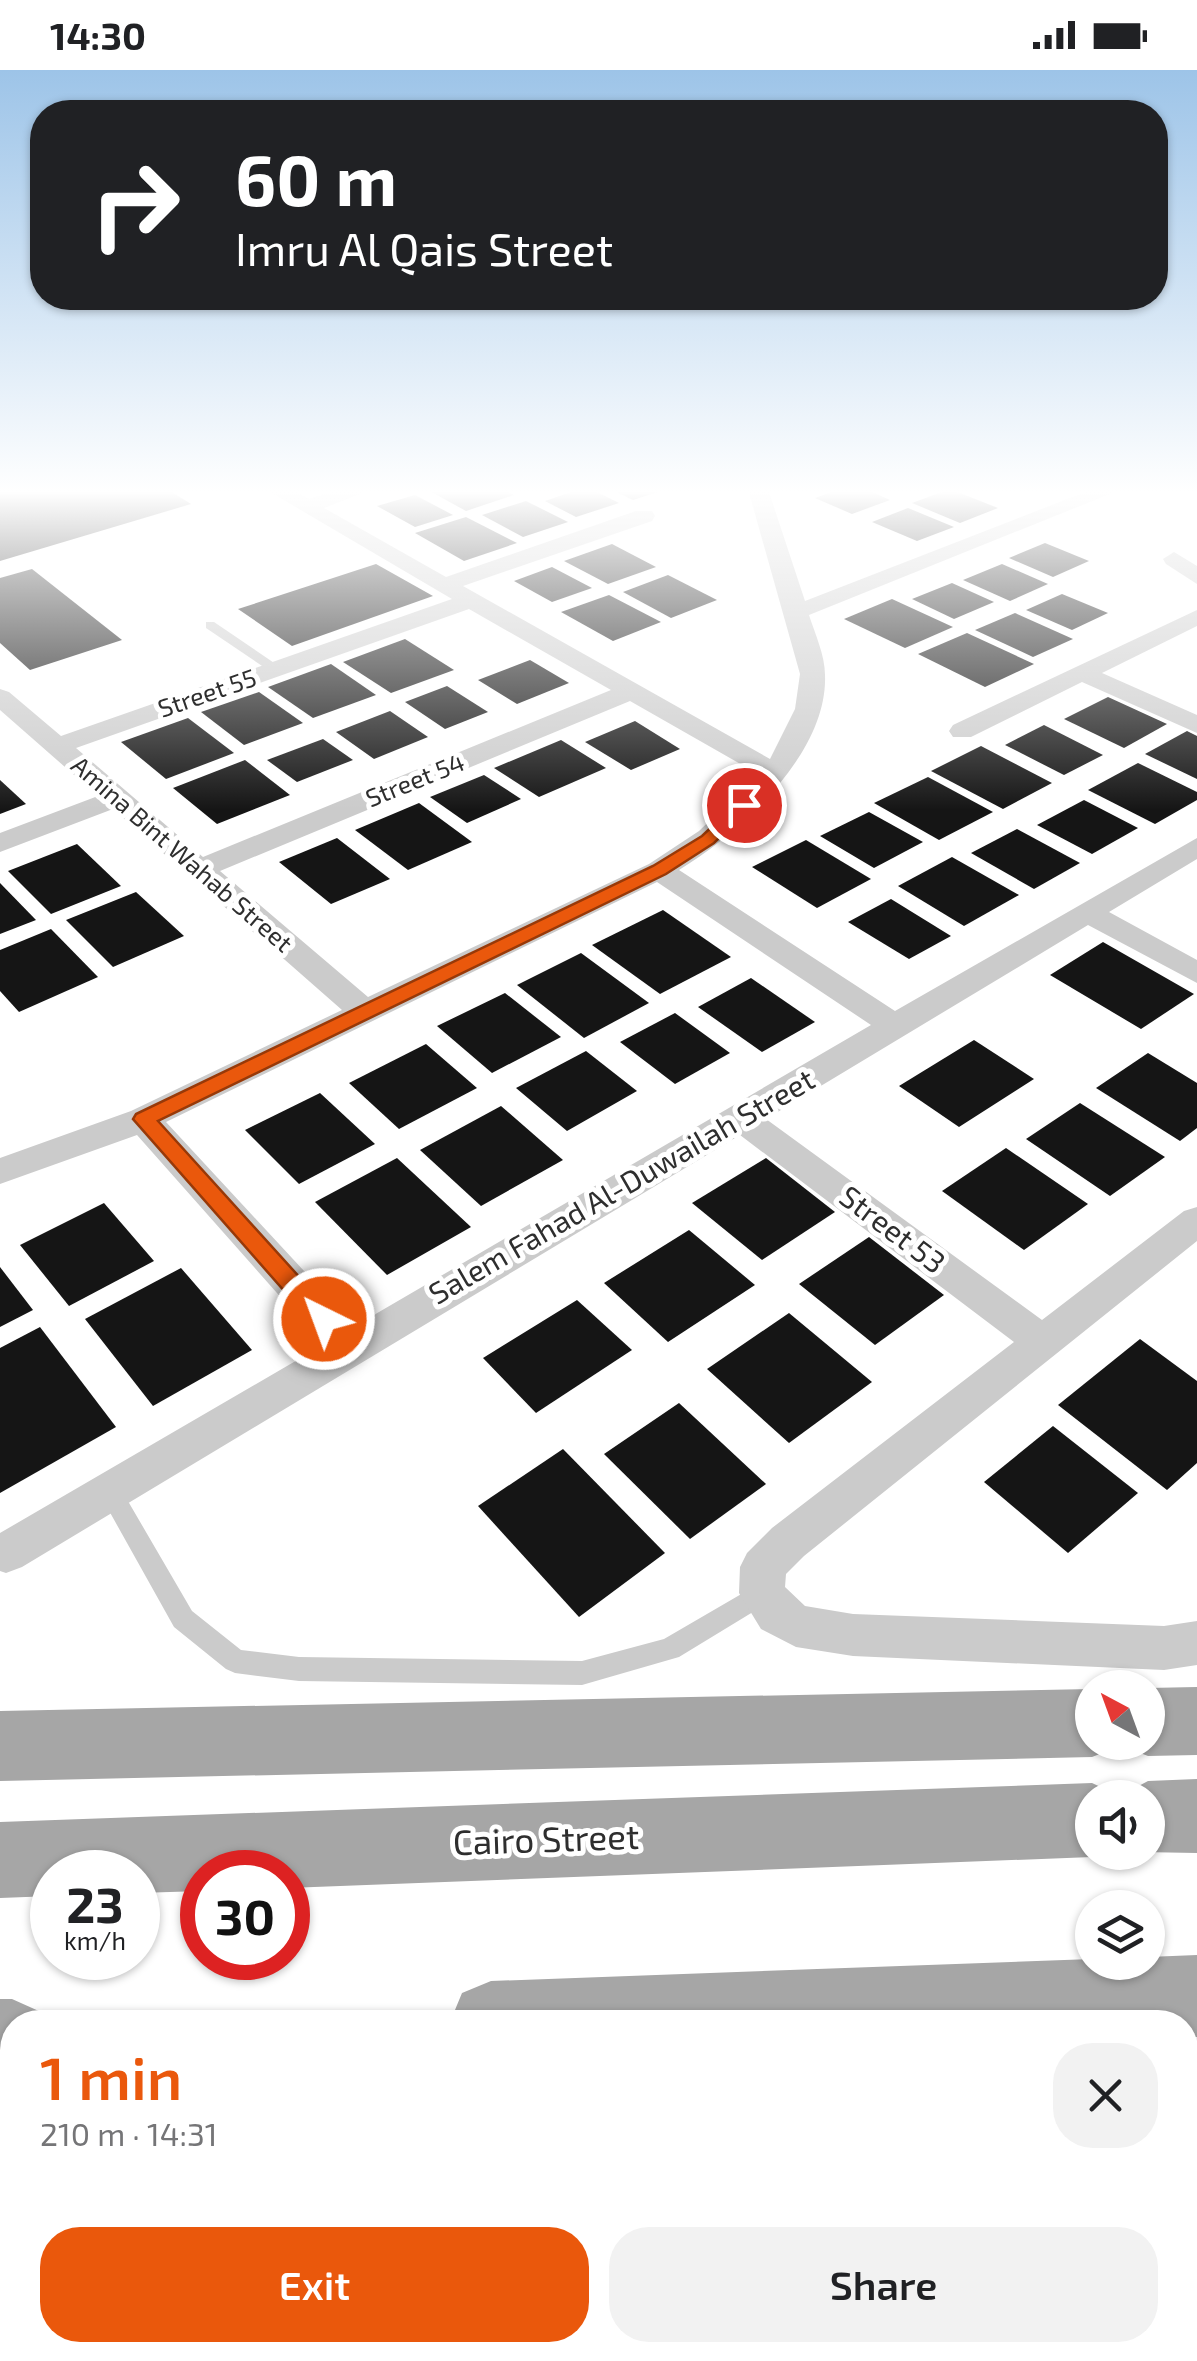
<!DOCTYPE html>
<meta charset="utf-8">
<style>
:root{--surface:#fff;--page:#f2f2f2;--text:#202124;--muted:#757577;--accent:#ea580c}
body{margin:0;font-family:"Exo 2",sans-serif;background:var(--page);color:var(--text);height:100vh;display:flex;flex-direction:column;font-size:38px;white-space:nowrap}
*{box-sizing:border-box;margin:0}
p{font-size:32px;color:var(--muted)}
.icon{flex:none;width:55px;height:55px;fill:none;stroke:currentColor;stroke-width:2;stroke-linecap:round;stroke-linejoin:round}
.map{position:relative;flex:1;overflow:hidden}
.side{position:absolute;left:0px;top:1940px;width:1198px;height:352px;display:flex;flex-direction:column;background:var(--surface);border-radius:40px 40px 0 0;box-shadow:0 2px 8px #0004}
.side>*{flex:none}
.guide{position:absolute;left:30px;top:30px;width:1138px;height:210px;border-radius:40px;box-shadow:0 2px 8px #0004;background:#202124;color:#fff;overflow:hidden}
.needle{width:65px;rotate:319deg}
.tools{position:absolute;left:1075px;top:1600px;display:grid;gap:20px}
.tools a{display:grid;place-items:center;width:90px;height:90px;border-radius:50%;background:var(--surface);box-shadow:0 2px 8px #0004;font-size:50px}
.speed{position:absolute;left:30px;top:1780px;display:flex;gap:20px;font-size:50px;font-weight:700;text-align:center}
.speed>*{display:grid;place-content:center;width:130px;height:130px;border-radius:50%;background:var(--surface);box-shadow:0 2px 8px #0004;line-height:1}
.speed small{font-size:25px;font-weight:400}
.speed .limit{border:15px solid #d22;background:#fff;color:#111}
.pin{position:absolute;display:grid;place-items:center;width:85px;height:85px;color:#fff;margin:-42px;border:5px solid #fff;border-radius:50%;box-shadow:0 2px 10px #0007}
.me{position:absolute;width:110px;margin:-55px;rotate:318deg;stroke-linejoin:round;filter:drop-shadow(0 0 8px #0008)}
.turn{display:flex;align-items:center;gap:35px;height:210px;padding:0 40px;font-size:45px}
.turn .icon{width:130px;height:130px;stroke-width:2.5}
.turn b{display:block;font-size:70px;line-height:85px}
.round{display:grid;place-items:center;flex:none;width:105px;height:105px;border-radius:40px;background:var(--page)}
.summary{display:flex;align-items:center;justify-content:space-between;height:170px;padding:0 40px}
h1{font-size:60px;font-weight:600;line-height:75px;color:var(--accent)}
.primary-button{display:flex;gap:20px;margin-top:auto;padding:20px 40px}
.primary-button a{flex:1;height:115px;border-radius:40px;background:var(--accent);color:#fff;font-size:40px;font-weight:600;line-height:115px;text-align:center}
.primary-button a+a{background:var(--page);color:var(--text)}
.status{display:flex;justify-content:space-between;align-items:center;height:70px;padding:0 50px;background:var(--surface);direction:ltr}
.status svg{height:28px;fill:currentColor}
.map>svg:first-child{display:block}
.building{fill:#151515}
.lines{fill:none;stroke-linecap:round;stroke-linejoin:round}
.service{fill:#cbcbcb;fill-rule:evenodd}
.minor{fill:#cbcbcb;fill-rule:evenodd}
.primary{fill:#a6a6a6;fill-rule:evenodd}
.route{fill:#ea580c;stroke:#983908;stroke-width:2.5}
.labels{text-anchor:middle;stroke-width:10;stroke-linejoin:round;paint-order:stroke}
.far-street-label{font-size:25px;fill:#2e2e2e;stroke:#fff}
.street-label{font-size:30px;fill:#2e2e2e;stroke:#fff}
.near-street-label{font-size:35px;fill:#2e2e2e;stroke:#fff}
</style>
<div class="status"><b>14:30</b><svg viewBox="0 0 49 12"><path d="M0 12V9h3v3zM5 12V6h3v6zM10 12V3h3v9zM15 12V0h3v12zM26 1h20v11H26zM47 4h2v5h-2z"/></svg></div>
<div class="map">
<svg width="1197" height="2291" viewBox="0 0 1197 2291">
<rect width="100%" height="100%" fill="#fff"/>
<!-- building -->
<g class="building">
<path d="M167 419 191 434 0 491V420Z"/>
<path d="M426 419H502L514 425 466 441Z"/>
<path d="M580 419H591L619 433 576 447 545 431Z"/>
<path d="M610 419H664V420L633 430Z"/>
<path d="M839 419H865L890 430 852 444 815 428Z"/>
<path d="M950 419 998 438 960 453 912 433Z"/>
<path d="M415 425 453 445 415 457 377 436Z"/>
<path d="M526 431 568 452 523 467 482 445Z"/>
<path d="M908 438 954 457 917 471 872 452Z"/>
<path d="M466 447 517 473 464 491 415 463Z"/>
<path d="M1045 473 1089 491 1053 507 1009 488Z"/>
<path d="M612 474 656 497 608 514 564 491Z"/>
<path d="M376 494 433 526 292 576 238 539Z"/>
<path d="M1002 494 1048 514 1010 531 963 510Z"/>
<path d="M552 497 592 518 552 532 514 511Z"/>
<path d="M32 499 122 570 30 600 0 573V508Z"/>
<path d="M668 505 717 530 671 548 623 522Z"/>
<path d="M952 513 994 532 954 549 912 529Z"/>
<path d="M1062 524 1108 543 1072 560 1026 540Z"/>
<path d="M609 525 661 552 613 571 561 542Z"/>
<path d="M892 529 953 557 905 578 844 549Z"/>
<path d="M1015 543 1073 569 1033 587 975 560Z"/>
<path d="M967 563 1034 594 985 617 918 584Z"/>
<path d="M405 569 454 600 391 623 343 592Z"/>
<path d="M530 590 569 613 517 634 478 610Z"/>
<path d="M331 594 376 625 313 648 268 617Z"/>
<path d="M447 616 488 642 445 659 405 632Z"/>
<path d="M259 622 303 653 244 675 201 642Z"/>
<path d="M1108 627 1167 654 1124 678 1064 649Z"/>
<path d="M390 641 428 667 374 689 336 662Z"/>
<path d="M188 648 234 683 166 709 121 672Z"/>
<path d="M635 651 680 679 631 700 585 672Z"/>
<path d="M1044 655 1103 685 1064 705 1005 675Z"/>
<path d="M1187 661 1197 666V709L1145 684Z"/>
<path d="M323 669 353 690 297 712 267 690Z"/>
<path d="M561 670 606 698 539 727 494 698Z"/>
<path d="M981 676 1052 713 1003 739 931 701Z"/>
<path d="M245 690 290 725 217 754 173 718Z"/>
<path d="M1138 693 1197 722V730L1155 754 1088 720Z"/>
<path d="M484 705 521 729 467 753 430 727Z"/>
<path d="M928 707 993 742 939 770 874 733Z"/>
<path d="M0 710 26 734 0 744Z"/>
<path d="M1084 730 1138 758 1092 784 1037 755Z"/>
<path d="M419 733 472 772 408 800 355 760Z"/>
<path d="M869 742 923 772 874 798 820 766Z"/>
<path d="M1017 759 1080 793 1034 819 971 783Z"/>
<path d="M337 768 390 809 331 834 279 792Z"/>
<path d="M806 770 871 809 817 838 752 797Z"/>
<path d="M77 774 121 816 51 844 8 801Z"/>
<path d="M952 787 1019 825 964 856 898 816Z"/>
<path d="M0 813 36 850 0 864Z"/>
<path d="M136 822 184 866 113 897 66 850Z"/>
<path d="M891 829 951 866 909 889 848 852Z"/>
<path d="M663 840 731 887 660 924 592 875Z"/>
<path d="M51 859 98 907 19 942 0 921V880Z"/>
<path d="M1103 872 1194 924 1141 959 1050 905Z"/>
<path d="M581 883 649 933 584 968 517 915Z"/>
<path d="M751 908 815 952 762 982 698 937Z"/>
<path d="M505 923 561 967 492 1003 437 956Z"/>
<path d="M675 943 730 983 675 1014 620 972Z"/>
<path d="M974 970 1034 1009 959 1057 899 1016Z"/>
<path d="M426 974 477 1018 399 1059 349 1013Z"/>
<path d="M586 981 637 1021 567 1061 516 1018Z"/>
<path d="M1148 983 1197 1013V1058L1180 1071 1096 1018Z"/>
<path d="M320 1023 375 1074 299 1114 245 1060Z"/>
<path d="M1080 1033 1165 1087 1110 1126 1026 1069Z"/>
<path d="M501 1036 563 1090 481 1136 420 1080Z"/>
<path d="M1006 1078 1088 1134 1024 1180 942 1121Z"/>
<path d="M397 1088 471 1157 387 1205 315 1132Z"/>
<path d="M766 1088 835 1142 762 1190 692 1133Z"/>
<path d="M104 1133 154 1191 69 1236 20 1175Z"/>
<path d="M689 1160 755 1215 668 1272 604 1213Z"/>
<path d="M869 1167 944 1225 875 1275 799 1214Z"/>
<path d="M0 1197 33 1240 0 1257Z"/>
<path d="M181 1198 252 1280 153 1336 85 1249Z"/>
<path d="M577 1230 632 1280 536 1343 483 1288Z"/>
<path d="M789 1243 872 1312 789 1373 707 1299Z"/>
<path d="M40 1257 116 1357 0 1423V1278Z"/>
<path d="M1140 1269 1197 1311V1393L1167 1420 1058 1335Z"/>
<path d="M679 1333 766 1414 690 1469 604 1384Z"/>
<path d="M1053 1356 1138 1423 1068 1483 984 1412Z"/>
<path d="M563 1379 665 1483 579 1547 478 1436Z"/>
</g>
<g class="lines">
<!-- service -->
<g class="service">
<path d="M206 552H214L283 599 271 602 206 558Z"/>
<path d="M110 1411 118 1414 192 1541 241 1580 299 1587 582 1591 664 1569 762 1512 771 1515 774 1523 771 1531 679 1587 582 1615 299 1611 235 1603 226 1599 174 1557 98 1421 102 1414Z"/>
</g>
<!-- minor -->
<g class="minor">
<path d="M265 419H291L309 429 341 419H373L324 438 446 507 636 441H652L655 446 652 451 463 516 770 689 795 639 800 604 748 419H768L805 531 1093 419H1122L809 545C815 564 825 585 825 605 828 683 740 763 679 800L895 941 1197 768V789L1109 842 1197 890V913L1088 855 766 1049 1042 1250 1184 1141 1197 1137V1171L804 1486 786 1504 785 1517 805 1536 853 1544 1164 1556 1197 1551V1595L1164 1600 853 1586 796 1577 761 1559 739 1523 740 1497 747 1483 772 1458 1014 1272 740 1065 22 1497 6 1503 0 1501V1463L323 1275 137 1065 0 1114V1088L131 1041 342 940 113 739 0 782V763L98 726 0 640V619L9 622 61 666 452 529ZM469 539 611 620 203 787 76 678ZM630 631 758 704 699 761 649 794 368 927 220 801ZM657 812 871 955 355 1256 166 1052Z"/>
<path d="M1174 482 1197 496V514L1166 494 1163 489Z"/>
<path d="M1197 540V556L1102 603 1197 645V663L1082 612 971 667H953L949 661 953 655Z"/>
</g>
<!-- primary -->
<g class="primary">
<path d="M1197 1617V1685L1148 1686 1122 1676 1121 1672H1148V1618Z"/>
<path d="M1092 1619V1672H1120L1118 1677 1092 1687 0 1711V1641Z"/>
<path d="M1197 1709V1783L1141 1782H1148V1728H1092V1782H1104L1092 1787 288 1818V1802H202V1821L138 1823V1802H52V1826L0 1828V1752L1092 1713 1120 1726 1148 1711Z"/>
<path d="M1197 1885V1967H1185V1952H450L462 1923 491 1911 1092 1889V1892H1148V1887Z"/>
<path d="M0 1929H12L41 1942 46 1952H12V2013H0Z"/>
<path d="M1197 2003V2089L1185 2090V2004Z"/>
<rect x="0" y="2037" width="12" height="86"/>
</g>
</g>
<!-- sky -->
<linearGradient id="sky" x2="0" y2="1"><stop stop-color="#9dc4e8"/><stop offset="0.57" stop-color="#fff"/><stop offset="1" stop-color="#fff" stop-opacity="0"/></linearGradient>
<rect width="1197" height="740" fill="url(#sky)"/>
<!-- route -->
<path class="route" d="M738 732 753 735 714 773 666 804 158 1051 332 1243 336 1249 332 1256H315L133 1049 136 1044 653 796 702 766Z"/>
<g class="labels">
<!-- far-street labels -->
<g class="far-street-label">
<text transform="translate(207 623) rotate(-19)" y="9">Street 55</text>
<text transform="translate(415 710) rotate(-22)" y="9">Street 54</text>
<text transform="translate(182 784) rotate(41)" y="9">Amina Bint Wahab Street</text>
</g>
<!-- street labels -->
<g class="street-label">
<text transform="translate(622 1117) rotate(-30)" y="10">Salem Fahad Al-Duwailah Street</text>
<text transform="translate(892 1160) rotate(37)" y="10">Street 53</text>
</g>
<!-- near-street labels -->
<g class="near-street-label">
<text transform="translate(546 1770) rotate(-2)" y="12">Cairo Street</text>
</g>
</g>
</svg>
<div class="tools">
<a><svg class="needle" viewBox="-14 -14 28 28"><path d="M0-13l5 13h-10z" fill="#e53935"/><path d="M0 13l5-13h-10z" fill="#757577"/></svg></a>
<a><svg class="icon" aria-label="sound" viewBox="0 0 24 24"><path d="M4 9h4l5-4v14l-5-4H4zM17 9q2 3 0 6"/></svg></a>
<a><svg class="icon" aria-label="layers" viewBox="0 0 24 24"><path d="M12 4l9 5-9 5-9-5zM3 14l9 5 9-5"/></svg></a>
</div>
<div class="speed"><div>23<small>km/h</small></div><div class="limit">30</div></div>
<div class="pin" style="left:744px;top:735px;background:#d93025"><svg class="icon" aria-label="arrive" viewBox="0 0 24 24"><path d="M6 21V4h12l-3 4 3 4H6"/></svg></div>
<svg class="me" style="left:324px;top:1249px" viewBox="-20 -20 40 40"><circle r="17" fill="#ea580c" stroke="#fff" stroke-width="3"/><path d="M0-11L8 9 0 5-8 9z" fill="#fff"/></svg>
<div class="guide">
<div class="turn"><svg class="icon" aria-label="right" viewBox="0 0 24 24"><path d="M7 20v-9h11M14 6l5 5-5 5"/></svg><div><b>60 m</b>Imru Al Qais Street</div></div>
</div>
<section class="side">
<div class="summary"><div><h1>1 min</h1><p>210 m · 14:31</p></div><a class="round"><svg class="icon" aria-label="close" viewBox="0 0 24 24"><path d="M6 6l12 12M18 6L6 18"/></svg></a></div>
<div class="primary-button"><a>Exit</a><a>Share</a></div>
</section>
</div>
